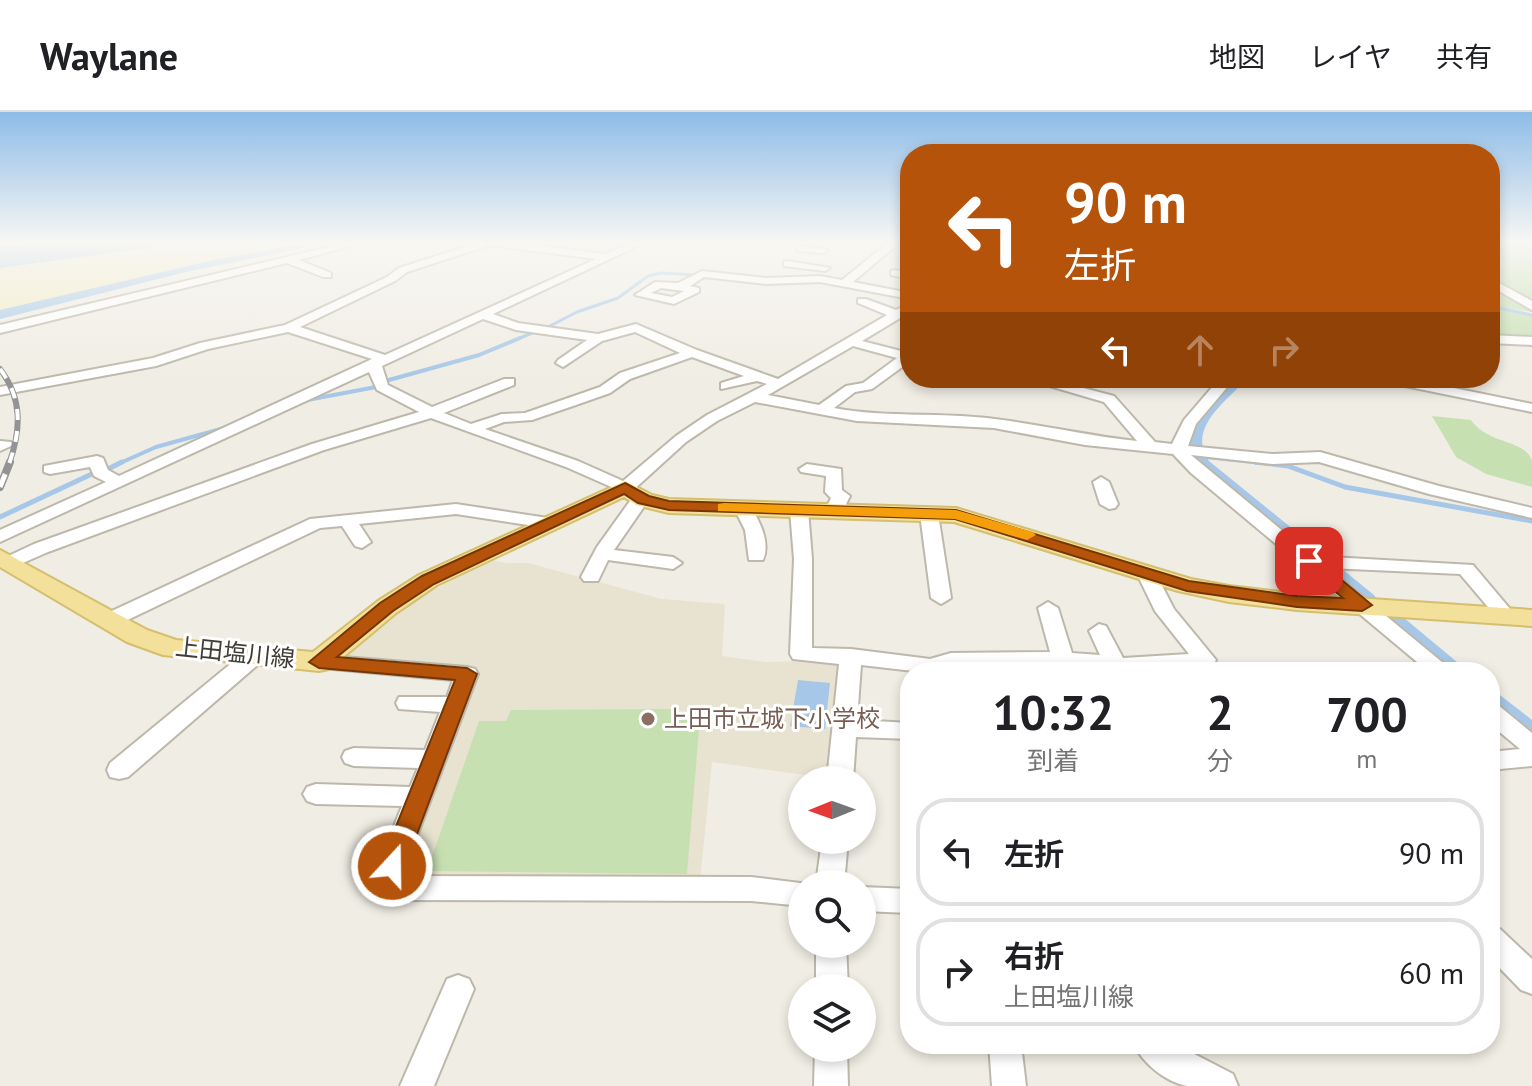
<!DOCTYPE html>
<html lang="ja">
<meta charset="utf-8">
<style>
:root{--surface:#fff;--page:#f6f6f6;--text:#202124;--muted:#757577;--line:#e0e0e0}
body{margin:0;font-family:"PT Sans","Noto Sans JP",sans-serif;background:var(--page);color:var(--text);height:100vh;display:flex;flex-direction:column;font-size:30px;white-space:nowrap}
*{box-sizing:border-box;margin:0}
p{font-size:26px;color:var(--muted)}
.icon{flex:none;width:44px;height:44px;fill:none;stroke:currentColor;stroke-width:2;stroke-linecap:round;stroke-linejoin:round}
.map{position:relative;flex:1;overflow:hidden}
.side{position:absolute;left:900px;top:550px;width:600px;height:392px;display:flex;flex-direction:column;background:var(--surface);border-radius:32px;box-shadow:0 4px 12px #0003}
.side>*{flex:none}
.banner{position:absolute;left:900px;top:32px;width:600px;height:244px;border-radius:32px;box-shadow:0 4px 12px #0003;background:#b45309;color:#fff;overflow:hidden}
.needle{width:52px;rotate:269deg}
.fabs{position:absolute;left:788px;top:654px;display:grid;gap:16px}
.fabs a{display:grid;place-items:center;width:88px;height:88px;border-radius:50%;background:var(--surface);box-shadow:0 4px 12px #0003;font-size:40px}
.pin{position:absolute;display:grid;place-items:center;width:68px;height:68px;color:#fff;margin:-34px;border-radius:16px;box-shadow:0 4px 12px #0006}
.me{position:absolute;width:88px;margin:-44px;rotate:21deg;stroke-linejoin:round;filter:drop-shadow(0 0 6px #0008)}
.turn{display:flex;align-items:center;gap:28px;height:168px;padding:0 32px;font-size:36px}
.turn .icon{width:104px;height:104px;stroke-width:2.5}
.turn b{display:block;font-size:56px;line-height:68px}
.lanes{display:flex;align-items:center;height:76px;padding:0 32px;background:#0003;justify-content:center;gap:40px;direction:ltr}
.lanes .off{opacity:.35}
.eta{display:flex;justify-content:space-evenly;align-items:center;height:136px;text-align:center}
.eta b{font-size:48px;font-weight:700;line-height:56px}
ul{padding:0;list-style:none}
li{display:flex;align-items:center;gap:24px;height:108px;margin:0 16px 12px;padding:0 16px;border:4px solid var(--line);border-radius:32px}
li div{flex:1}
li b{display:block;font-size:30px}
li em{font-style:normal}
header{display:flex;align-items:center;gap:48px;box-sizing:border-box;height:112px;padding:0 40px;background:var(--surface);border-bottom:2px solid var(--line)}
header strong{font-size:38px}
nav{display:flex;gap:44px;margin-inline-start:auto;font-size:28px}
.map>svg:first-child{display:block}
.education{fill:#e8e3d0}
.green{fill:#c7e0b1}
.sand{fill:#f1ebc3}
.water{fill:#a6c7e7}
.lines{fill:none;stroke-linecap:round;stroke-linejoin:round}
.stream-far2{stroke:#a6c7e7;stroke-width:3}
.stream-far1{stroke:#a6c7e7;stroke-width:4}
.stream{stroke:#a6c7e7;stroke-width:5}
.canal{fill:#a6c7e7;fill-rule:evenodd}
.minor-casing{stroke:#bdb8ab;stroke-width:4}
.major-casing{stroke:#d5be6d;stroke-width:4}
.minor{fill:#fff;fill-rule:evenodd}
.major{fill:#f3e19b;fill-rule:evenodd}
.rail-far1-casing{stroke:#939393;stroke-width:6}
.rail-casing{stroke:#939393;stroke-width:8}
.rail-far1{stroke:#fff;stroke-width:4;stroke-dasharray:11;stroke-linecap:butt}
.rail{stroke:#fff;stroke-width:5;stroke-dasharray:14;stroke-linecap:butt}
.route{fill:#b45309;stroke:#753606;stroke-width:2}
.slow{fill:#f59e0b}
.education-dot{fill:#8d6e63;stroke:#fff;stroke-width:3}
.labels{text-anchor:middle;stroke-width:6;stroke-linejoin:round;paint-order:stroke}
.street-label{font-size:24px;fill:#413e35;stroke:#fff}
.education-label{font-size:24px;fill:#785e54;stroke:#fff;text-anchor:start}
</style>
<header>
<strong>Waylane</strong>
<nav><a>地図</a><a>レイヤ</a><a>共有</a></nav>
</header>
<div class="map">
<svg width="1532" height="974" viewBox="0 0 1532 974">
<rect width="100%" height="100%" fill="#f0ede4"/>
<!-- education -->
<path class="education" d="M488 447 506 451H528L662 487 725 492 722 544 765 550 843 548 833 667 712 650 700 769H393L476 565 340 546 396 500Z"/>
<!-- green -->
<g class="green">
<path d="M1490 130H1532V200L1499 195 1532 204V224H1490V194H1496L1490 193V153H1494L1490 151Z"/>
<path d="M1432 304 1471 308C1488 333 1526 327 1532 349 1532 356 1532 367 1532 375L1486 362 1456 345Z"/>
<path d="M674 597 699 618 687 762 427 759 479 609H506L511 598Z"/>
</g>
<!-- sand -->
<path class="sand" d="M194 130H312L218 147 0 198V156Z"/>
<!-- water -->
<g class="water">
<path d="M29 130H194L0 156V135Z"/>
<path d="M312 130H331L186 160 0 207V198L218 147Z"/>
<path d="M798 568 830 571 825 617 790 614Z"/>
</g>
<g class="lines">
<!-- stream-far2 -->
<g class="stream-far2">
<path d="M1490 194 1532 203"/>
<path d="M544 217 577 200 618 186 648 164 661 161 696 163"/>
<path d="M515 228 537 219"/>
</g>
<!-- stream-far1 -->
<g class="stream-far1">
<path d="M389 268 479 243 520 226"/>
<path d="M302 289 376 275"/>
<path d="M1197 344 1273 352"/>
<path d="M118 352 156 335 228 315"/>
</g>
<!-- stream -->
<g class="stream">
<path d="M1255 350 1288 354 1345 375 1532 409"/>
<path d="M108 357 122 350"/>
<path d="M0 405 94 361"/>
</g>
<!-- canal -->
<g class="canal">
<path d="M1236 266H1247C1227 290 1186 315 1209 349L1374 483 1376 486 1374 489H1362L1199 355C1174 316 1209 292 1236 266Z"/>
<path d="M1392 500 1398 501 1469 560H1449L1386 509 1384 505Z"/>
<path d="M1490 578 1496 580 1532 608V625L1525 623 1490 594Z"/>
</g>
<!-- minor casing -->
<g class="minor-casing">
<g id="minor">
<path d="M350 130H366L299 148 331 161V165H323L287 151 0 221V213Z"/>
<path d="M480 130H510L606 142 634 130H646L493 202 518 211 598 222 636 212 697 238 778 267 887 203 858 191V187H866L896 198 910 191V200L862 229 909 241 910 254 905 253 872 277 855 280 834 296C887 306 942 300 995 307 1043 313 1089 324 1137 329L1104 290 1022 266H1045L1114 284 1155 330 1172 332 1184 308 1220 266H1235L1196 312 1188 334 1273 342 1320 340 1439 374 1532 396V406L1429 382 1319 350 1273 352 1191 343 1313 444 1473 453 1516 504 1506 510 1499 508 1460 462 1328 456 1454 560H1429L1191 361 1173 342 1085 333 994 316 857 309 755 290 717 309 686 330 631 380 625 381 566 355 431 306 324 338 48 440 9 457 0 452 2 447 34 432 312 332 419 300 377 278 369 260 0 430V418L106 370 94 364 90 355 50 362 44 360V354L97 344 103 346 108 358 119 364 372 247 288 220 208 237 156 254 0 283V275L153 246 200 231 285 213 387 165 399 156ZM490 133 596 147 385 243 300 215 395 169 407 160ZM483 207 516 218 587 228 558 248 556 251 563 255 602 229 635 220 680 241 620 261 600 275 525 301 502 302 471 312 444 301 514 273V267H504L432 295 388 273 382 254ZM853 234 897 246 863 271 846 274 819 293 768 283ZM692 245 744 264 721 271V277L757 269 767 272 707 303 676 324 623 369 578 349 485 317 504 310 532 308 573 294 610 281 630 267Z"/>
<path d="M889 130H900L853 170 910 181V187L820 170 766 172 704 165 690 174 699 176V180L674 192 635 183 655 170 678 171 702 159 766 166 820 164 842 168ZM661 176 684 179 672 185 651 181Z"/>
<path d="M802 134 828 138 823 141 798 139 797 137Z"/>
<path d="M788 149 830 156 825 159 784 154V150Z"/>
<path d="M895 158 910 161V167L891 163V159Z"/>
<path d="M1490 166 1532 189V198L1490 174Z"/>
<path d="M1490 223 1532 225V233L1490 231Z"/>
<path d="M1378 266H1405L1532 292V300L1385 270Z"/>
<path d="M0 329 11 330 13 333 0 339Z"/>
<path d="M807 352 841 357 842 378 850 384 846 392 850 397 847 401H835L828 392 831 386 825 380 826 364 801 360 799 357Z"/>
<path d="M1101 365 1109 370 1118 392 1115 396 1109 397 1100 392 1093 370Z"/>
<path d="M641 381 650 386 614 438 673 445 682 451 673 457 608 448 598 469H584L581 465 597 435 635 382Z"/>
<path d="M743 391 749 392C759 408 771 430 763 448H749L745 418 734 396Z"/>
<path d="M456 392 548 406 557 411 548 416 456 402 359 412 371 430 362 436 355 434 342 414 320 416 115 514H101L98 509 101 504 310 407Z"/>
<path d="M799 393 808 398 812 447V536L851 537 930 547 951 541 1050 540 1038 496 1048 490 1058 496 1072 541 1100 543 1089 519 1099 512 1106 514 1123 546 1189 542 1155 499 1137 462 1147 456 1154 458 1174 497 1216 548 1213 553 1205 555 1120 560 1012 552 922 560 861 553 857 608 910 611V627L856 625 853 668H827L839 552 793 547 790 542 794 447 790 398Z"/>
<path d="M929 397 938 402 951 486 941 492 931 486 920 402Z"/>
<path d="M253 538 261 540 264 545 261 550 128 665 119 667 110 665 107 658 110 651 245 540Z"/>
<path d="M319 543 467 555 475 557 478 562 402 764 751 765 808 772H802V794L751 789 383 788 373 784 369 776 402 694 316 692 307 689 303 682 307 675 316 672 410 675 418 656 354 654 345 651 342 645 345 639 354 636 425 638 440 600 399 597 396 591 399 585H447L453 568 311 555 308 550 311 545Z"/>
<path d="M1490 591 1498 593 1532 621V654L1490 658V640L1520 637 1490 612Z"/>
<path d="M822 728H848L844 772H816Z"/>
<path d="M862 775 910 777V801L862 799Z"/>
<path d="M1490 813 1500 817 1532 847V882L1521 878 1490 846Z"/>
<path d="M816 832H846L848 876H816Z"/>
<path d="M458 863 469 867 474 877 434 974H400L447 867Z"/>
<path d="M989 932H1021L1026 974H992Z"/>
<path d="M1134 932H1175L1233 962 1238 974C1222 974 1202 974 1187 974 1166 970 1142 951 1134 932Z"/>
<path d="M815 936H847L848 974H814Z"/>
</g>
</g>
<!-- major casing -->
<g class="major-casing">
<path id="major" d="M625 369 652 383 669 387 956 396 1191 467 1229 474 1297 482 1532 498V514L1297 498 1229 490 1178 479 954 410 669 401 636 393 624 385 437 473 396 501 329 557 319 559 163 543 127 530 0 455V438L147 518 176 528 313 540 378 489 419 463Z"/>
</g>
<!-- minor -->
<use href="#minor" class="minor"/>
<!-- major -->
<use href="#major" class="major"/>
<!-- rail-far1 casing -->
<g class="rail-far1-casing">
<path id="rail-far1" d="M0 257C23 287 21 318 9 352"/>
</g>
<!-- rail casing -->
<g class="rail-casing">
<path id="rail" d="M0 375 10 350"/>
</g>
<!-- rail-far1 -->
<use href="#rail-far1" class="rail-far1"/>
<!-- rail -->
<use href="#rail" class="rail"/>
</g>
<!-- sky -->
<linearGradient id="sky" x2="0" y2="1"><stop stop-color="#8dbce8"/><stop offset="0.49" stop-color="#f8f7f3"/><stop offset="1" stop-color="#f8f7f3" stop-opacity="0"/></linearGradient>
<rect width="1532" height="266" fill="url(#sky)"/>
<!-- route -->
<path class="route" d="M625 371 649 384 669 389 956 398 1189 469 1297 484 1343 486 1303 453 1300 449 1309 444 1315 446 1372 493 1362 499 1297 495 1187 479 955 407 669 398 638 391 624 382 434 472 393 499 337 545 467 556 477 562 405 754 401 761 392 764 384 761 380 754 455 568 319 556 309 550 380 491 422 464Z"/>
<!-- slow -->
<path class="slow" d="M724 391 956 398 1033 420 1036 423 1027 428 955 407 718 399V392Z"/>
<!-- markers -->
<circle class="education-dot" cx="648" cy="607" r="8"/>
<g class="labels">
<!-- street labels -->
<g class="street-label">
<text transform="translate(235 541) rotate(6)" y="8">上田塩川線</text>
</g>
<!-- education labels -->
<g class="education-label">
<text x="664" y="615">上田市立城下小学校</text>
</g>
</g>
</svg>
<div class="fabs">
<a><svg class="needle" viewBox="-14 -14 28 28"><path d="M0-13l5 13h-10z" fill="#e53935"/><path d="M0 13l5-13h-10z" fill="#757577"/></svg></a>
<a><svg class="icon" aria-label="search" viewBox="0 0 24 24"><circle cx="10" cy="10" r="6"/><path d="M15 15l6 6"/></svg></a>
<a><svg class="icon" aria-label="layers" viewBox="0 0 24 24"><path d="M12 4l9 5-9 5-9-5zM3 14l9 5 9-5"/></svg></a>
</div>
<div class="pin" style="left:1309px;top:449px;background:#d93025"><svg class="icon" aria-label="arrive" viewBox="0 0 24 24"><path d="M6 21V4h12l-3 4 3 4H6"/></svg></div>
<svg class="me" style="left:392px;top:754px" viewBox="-20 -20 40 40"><circle r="17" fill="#b45309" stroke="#fff" stroke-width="3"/><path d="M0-11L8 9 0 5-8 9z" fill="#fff"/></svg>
<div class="banner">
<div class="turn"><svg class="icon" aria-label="left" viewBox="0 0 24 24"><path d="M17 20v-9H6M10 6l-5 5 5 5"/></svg><div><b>90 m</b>左折</div></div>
<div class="lanes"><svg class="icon" aria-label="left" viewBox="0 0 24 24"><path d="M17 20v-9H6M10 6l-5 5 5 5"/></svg><svg class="icon off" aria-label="ahead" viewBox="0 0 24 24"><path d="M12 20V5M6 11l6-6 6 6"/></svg><svg class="icon off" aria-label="right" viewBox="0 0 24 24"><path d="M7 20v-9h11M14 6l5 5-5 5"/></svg></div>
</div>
<section class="side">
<div class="eta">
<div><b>10:32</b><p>到着</p></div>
<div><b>2</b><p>分</p></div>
<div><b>700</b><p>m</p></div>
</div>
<ul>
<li><svg class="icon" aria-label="left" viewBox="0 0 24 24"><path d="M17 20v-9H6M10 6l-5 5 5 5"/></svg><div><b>左折</b></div><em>90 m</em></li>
<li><svg class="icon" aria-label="right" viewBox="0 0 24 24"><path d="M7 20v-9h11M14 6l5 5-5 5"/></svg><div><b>右折</b><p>上田塩川線</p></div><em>60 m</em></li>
</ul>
</section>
</div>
